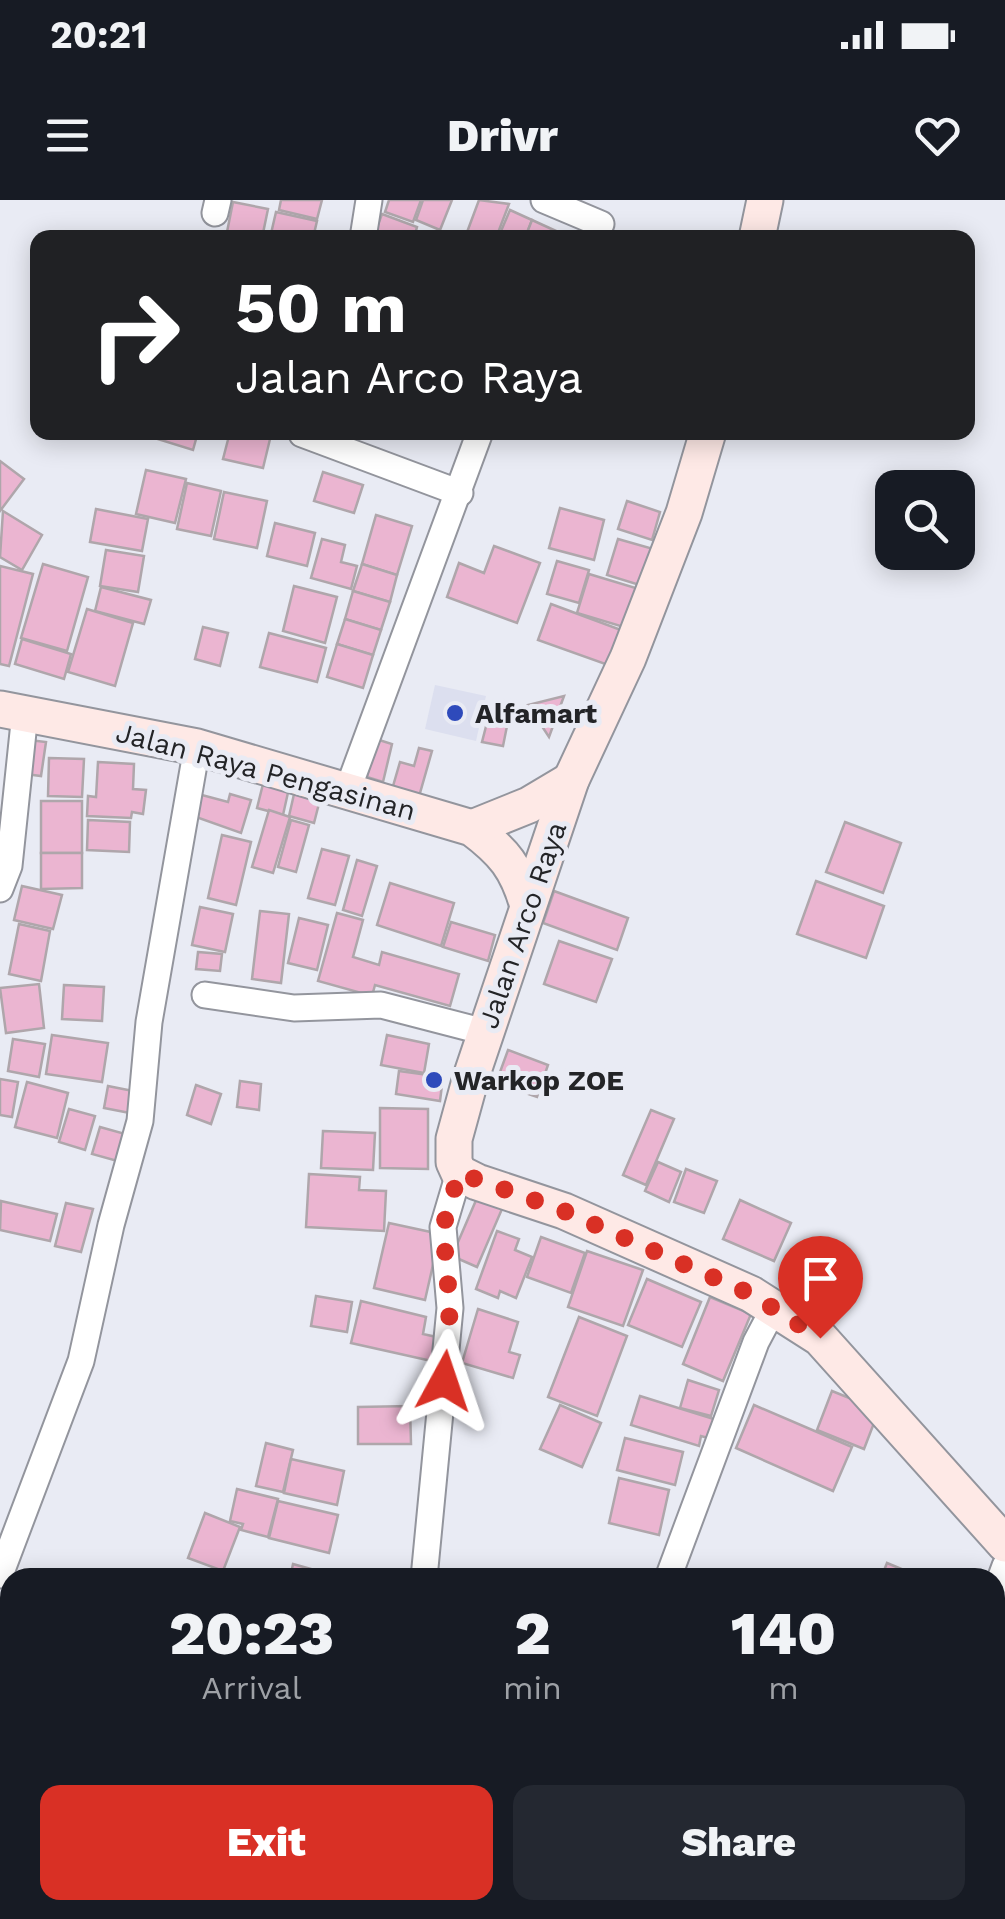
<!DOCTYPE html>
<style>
:root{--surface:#171b24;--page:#242831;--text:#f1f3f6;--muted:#9ea1a6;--accent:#d93025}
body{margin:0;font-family:"Work Sans",sans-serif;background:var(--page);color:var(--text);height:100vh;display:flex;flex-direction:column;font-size:38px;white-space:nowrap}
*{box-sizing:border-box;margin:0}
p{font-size:32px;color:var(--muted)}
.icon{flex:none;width:55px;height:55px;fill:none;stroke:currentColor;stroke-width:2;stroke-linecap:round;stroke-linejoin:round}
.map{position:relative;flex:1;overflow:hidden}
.details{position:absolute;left:0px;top:1368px;width:1005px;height:352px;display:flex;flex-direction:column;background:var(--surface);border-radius:30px 30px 0 0;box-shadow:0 5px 25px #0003}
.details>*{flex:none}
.guide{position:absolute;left:30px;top:30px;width:945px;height:210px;border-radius:20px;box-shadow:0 5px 25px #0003;background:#202124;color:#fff;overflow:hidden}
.controls{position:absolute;left:875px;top:270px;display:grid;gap:20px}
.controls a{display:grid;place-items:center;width:100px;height:100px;border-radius:20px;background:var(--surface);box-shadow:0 5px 25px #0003;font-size:50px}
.pin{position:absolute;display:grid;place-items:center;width:85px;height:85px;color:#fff;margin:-102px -42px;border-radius:50% 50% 50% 0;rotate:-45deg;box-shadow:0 0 10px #0007}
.pin .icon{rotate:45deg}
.me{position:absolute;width:110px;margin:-55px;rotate:5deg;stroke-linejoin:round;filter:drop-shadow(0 0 8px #0008)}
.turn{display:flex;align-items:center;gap:35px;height:210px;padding:0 40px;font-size:45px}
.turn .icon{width:130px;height:130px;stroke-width:2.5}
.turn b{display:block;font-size:70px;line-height:85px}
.eta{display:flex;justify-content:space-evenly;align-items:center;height:170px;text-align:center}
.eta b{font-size:60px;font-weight:800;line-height:70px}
.action{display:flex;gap:20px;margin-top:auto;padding:20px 40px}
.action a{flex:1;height:115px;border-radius:20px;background:var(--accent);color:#fff;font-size:40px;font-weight:800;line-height:115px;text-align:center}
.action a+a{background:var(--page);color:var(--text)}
.status{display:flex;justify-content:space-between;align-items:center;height:70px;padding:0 50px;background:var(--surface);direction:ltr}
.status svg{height:28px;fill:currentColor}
header{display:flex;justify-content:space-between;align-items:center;height:130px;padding:0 40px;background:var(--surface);font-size:45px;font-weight:800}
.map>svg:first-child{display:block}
.built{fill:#dcdfef}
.building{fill:#ebb5d1;stroke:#afa6ab;stroke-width:2.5}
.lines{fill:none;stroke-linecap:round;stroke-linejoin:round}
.street-casing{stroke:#93959d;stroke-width:29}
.secondary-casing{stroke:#93959d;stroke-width:39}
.street{stroke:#fff;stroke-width:25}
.secondary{stroke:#fee9e6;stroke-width:35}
.route{stroke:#d93025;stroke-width:18;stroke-dasharray:0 32.4}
.poi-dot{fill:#2e4abb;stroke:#e9ebf4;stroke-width:4}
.labels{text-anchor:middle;stroke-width:10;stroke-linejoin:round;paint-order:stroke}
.poi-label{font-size:28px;font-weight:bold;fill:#232427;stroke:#e9ebf4;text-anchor:start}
.street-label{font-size:28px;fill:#232427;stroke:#e9ebf4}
</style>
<div class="status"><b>20:21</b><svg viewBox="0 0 49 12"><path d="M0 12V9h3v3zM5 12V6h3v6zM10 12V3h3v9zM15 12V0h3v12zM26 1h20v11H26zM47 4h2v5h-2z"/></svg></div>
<header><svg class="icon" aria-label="menu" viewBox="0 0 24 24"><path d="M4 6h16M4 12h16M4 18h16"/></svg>Drivr<svg class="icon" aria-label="heart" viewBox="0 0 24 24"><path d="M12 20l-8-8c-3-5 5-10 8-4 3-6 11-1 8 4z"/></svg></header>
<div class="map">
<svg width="1005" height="1719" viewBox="0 0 1005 1719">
<rect width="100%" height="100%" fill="#e9ebf4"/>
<!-- built -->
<path class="built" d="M435 485 486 496 476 541 425 529Z"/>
<!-- building -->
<g class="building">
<path d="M281 0H322L317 19 279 10Z"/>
<path d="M389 0H421L413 22 385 12Z"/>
<path d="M423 0H452L440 30 416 20Z"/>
<path d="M479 0 509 4 496 38 466 35Z"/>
<path d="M233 2 268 9 262 38 227 32Z"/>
<path d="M510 10 532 20 525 38H498Z"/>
<path d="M276 12 317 21 313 38H270Z"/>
<path d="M382 14 417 27 414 38H373Z"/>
<path d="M532 20 556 31 553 38H525Z"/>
<path d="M150 232H198L193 250 148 236Z"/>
<path d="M230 232 271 235 263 268 223 259Z"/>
<path d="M0 261 24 279 0 311Z"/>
<path d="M146 270 186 279 175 323 136 314Z"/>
<path d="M323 272 363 285 354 313 314 301Z"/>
<path d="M187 283 221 291 211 336 177 329Z"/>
<path d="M224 292 267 301 257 348 214 339Z"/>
<path d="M627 301 660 312 652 340 618 329Z"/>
<path d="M560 308 604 320 594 360 549 348Z"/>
<path d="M96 309 148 319 142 351 90 342Z"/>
<path d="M3 311 42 335 22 370 0 357Z"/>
<path d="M376 315 412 326 397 375 362 364Z"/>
<path d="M275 323 315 333 307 366 267 356Z"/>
<path d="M322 339 345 345 341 362 357 366 351 389 311 378Z"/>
<path d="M618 339 657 350 646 387 607 375Z"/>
<path d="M494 346 540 363 517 423 447 397 459 363 484 373Z"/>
<path d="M106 350 144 356 138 392 100 386Z"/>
<path d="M557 361 589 370 579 403 547 394Z"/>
<path d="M43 364 88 377 67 451 21 438Z"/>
<path d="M362 364 397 375 390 402 353 391Z"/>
<path d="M0 366 33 374 9 466 0 464Z"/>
<path d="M589 374 639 389 627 428 577 413Z"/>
<path d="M294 386 337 397 325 443 283 431Z"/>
<path d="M101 387 151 400 144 424 95 411Z"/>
<path d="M353 391 390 402 381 430 345 419Z"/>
<path d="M551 404 621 430 608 465 538 440Z"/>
<path d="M87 409 133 423 115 486 68 472Z"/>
<path d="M345 419 381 430 373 455 337 444Z"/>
<path d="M203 427 228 433 220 466 195 459Z"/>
<path d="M269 433 326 448 317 482 260 467Z"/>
<path d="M22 439 71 454 64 479 15 464Z"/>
<path d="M337 444 373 455 363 488 327 477Z"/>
<path d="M564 496 549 537 528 505Z"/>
<path d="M491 507 510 511 503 546 482 542Z"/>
<path d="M376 539 392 544 383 582 367 577Z"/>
<path d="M29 540 46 542 41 576 25 574Z"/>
<path d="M419 548 432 551 418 600 391 593 400 562 414 566Z"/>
<path d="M49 558 84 559 82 597 48 596Z"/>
<path d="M98 562 134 564 133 589 146 590 143 614 132 612 131 618 87 616 88 596 96 597Z"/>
<path d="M266 572 291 579 283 615 257 608Z"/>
<path d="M297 581 323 588 314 623 289 616Z"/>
<path d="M230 594 251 600 241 633 196 617 202 595 228 602Z"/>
<rect x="41" y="601" width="41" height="52"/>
<path d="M269 610 290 617 273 673 252 667Z"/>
<path d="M88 620 130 622 129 652 87 650Z"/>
<path d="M291 620 309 625 296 672 278 667Z"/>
<path d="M845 622 901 643 883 693 826 672Z"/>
<path d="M222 635 251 642 236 705 208 698Z"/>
<path d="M322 649 349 656 335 705 308 698Z"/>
<path d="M41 653H82V688L41 689Z"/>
<path d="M357 660 377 666 362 716 343 710Z"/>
<path d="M816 681 884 706 866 758 797 734Z"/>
<path d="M390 683 454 703 441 746 377 725Z"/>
<path d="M22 686 62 695 53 729 14 720Z"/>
<path d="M554 691 628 718 617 750 543 723Z"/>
<path d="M200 707 233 714 225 752 192 745Z"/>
<path d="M260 711 289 714 281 783 252 779Z"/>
<path d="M337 713 363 720 353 757 379 765 382 752 459 774 450 806 375 785 372 796 318 781Z"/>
<path d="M299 718 328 725 317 770 288 763Z"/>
<path d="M451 722 495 735 488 761 443 747Z"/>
<path d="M19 724 50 731 41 781 9 774Z"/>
<path d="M559 741 612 759 596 802 544 784Z"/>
<path d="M198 752 222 754 220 771 196 769Z"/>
<path d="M39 784 44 828 6 833 0 788Z"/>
<path d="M64 785 104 787 102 821 62 819Z"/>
<path d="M52 835 108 843 102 882 46 874Z"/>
<path d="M387 835 429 844 424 873 381 865Z"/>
<path d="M13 839 45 844 39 877 8 871Z"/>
<path d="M508 850 548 865 537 897 496 883Z"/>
<path d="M399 871 443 877 440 901 396 894Z"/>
<path d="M0 879 18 882 12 917 0 915Z"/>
<path d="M240 881 261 884 259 910 237 907Z"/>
<path d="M27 882 68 893 57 938 15 927Z"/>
<path d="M196 885 221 894 211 924 187 915Z"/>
<path d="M108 886 138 892 135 914 104 908Z"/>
<path d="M380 908 428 909V969L380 968Z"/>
<path d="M69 909 95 916 85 950 59 942Z"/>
<path d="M651 910 674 919 646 985 623 975Z"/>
<path d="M100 927 129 935 121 962 92 954Z"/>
<path d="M323 931 375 933 373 970 321 968Z"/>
<path d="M658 962 681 972 669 1002 645 991Z"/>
<path d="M686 969 717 981 704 1013 674 1002Z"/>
<path d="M309 974 360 977 359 990 386 991 384 1031 306 1027Z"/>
<path d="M477 998 502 1009 477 1067 452 1056Z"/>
<path d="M740 1000 791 1023 774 1061 723 1039Z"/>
<path d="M1 1001 57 1014 50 1041 0 1030Z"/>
<path d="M66 1003 93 1009 81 1052 55 1046Z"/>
<path d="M389 1023 440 1034 425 1100 374 1088Z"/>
<path d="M497 1031 519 1039 515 1050 532 1057 516 1098 500 1091 498 1098 476 1089Z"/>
<path d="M541 1037 585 1053 571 1093 527 1077Z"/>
<path d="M587 1051 643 1070 623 1126 568 1107Z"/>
<path d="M647 1079 701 1102 682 1147 628 1125Z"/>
<path d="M316 1096 352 1102 347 1132 311 1126Z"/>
<path d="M710 1097 751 1114 723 1181 683 1164Z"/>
<path d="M361 1101 426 1117 423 1134 441 1138 436 1162 351 1143Z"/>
<path d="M478 1109 518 1122 509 1152 520 1155 513 1178 462 1163Z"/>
<path d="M579 1117 627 1136 597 1216 548 1197Z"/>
<path d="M688 1180 719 1190 711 1216 680 1208Z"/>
<path d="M832 1191 879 1210 864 1249 817 1230Z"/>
<path d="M640 1196 717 1220 712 1239 701 1236 699 1246 631 1225Z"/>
<path d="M560 1205 601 1223 582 1267 540 1249Z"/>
<path d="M754 1205 852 1247 833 1291 736 1248Z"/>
<path d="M410 1206 411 1244H358V1207Z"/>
<path d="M625 1238 683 1252 675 1285 617 1270Z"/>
<path d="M266 1243 293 1250 283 1292 256 1286Z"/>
<path d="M291 1259 344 1271 337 1305 284 1293Z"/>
<path d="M619 1278 669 1290 659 1335 609 1323Z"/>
<path d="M237 1289 278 1299 268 1337 241 1330 243 1324 230 1321Z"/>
<path d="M278 1301 338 1315 329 1353 269 1338Z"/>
<path d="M205 1313 240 1327 223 1371 188 1358Z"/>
<path d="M887 1363 923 1378H881Z"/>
<path d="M293 1364 325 1373 324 1378H290Z"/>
<path d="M6 1529 10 1530V1566L0 1563Z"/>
<path d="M124 1710H177L174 1719H151Z"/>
<path d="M465 1710H510L523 1718 469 1719 462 1714Z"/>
</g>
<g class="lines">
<!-- street casing -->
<g class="street-casing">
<g id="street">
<path d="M544 0 601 24"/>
<path d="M215 13 218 0"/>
<path d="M363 38 369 0"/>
<path d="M302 234 460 293"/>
<path d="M348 589 480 232"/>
<path d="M0 689 9 666 25 513"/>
<path d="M205 795 294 808 381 805 485 832"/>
<path d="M0 1375 81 1161 111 1025 140 921 149 822 197 547"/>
<path d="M424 1378 450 1108 443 1027 459 973"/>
<path d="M668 1378 756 1142 774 1108"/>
<path d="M995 1393 1005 1366"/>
<path d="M200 1719 203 1710"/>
<path d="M543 1719 547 1710"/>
<path d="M875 1719 878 1710"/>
</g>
</g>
<!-- secondary casing -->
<g class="secondary-casing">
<g id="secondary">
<path d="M757 38 765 0"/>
<path d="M708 232 684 313 628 458 571 580 471 877 454 939V962L459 973 477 982 564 1011 751 1094 820 1138 1005 1344"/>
<path d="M0 509 197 547 472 628C504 652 517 668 528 706"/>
<path d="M472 628 529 605 571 580"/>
</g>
</g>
<!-- street -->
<use href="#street" class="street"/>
<!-- secondary -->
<use href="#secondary" class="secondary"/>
</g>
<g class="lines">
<!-- route -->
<path class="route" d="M444 1181 450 1108 443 1027 459 973 564 1011 751 1094 820 1138"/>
</g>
<!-- markers -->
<g class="poi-dot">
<circle cx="455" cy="513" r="10"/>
<circle cx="434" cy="880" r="10"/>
</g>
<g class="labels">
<!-- poi labels -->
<g class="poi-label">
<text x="475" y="523">Alfamart</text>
<text x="454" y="890">Warkop ZOE</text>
</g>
<!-- street labels -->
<g class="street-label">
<text transform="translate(266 571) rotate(15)" y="10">Jalan Raya Pengasinan</text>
<text transform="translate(522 725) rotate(-71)" y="10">Jalan Arco Raya</text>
</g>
</g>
</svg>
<div class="controls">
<a><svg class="icon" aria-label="search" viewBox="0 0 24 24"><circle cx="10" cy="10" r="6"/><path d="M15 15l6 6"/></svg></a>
</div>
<div class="pin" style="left:820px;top:1138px;background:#d93025"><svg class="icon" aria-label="arrive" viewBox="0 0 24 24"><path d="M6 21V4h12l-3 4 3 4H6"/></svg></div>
<svg class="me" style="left:444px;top:1181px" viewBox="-20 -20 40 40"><path d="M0-17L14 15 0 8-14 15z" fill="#d93025" stroke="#fff" stroke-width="4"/></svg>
<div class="guide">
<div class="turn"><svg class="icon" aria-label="right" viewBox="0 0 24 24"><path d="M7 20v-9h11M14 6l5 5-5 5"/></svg><div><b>50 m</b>Jalan Arco Raya</div></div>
</div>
<section class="details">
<div class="eta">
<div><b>20:23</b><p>Arrival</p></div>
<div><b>2</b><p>min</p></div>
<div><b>140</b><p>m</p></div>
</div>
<div class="action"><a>Exit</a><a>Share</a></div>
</section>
</div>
